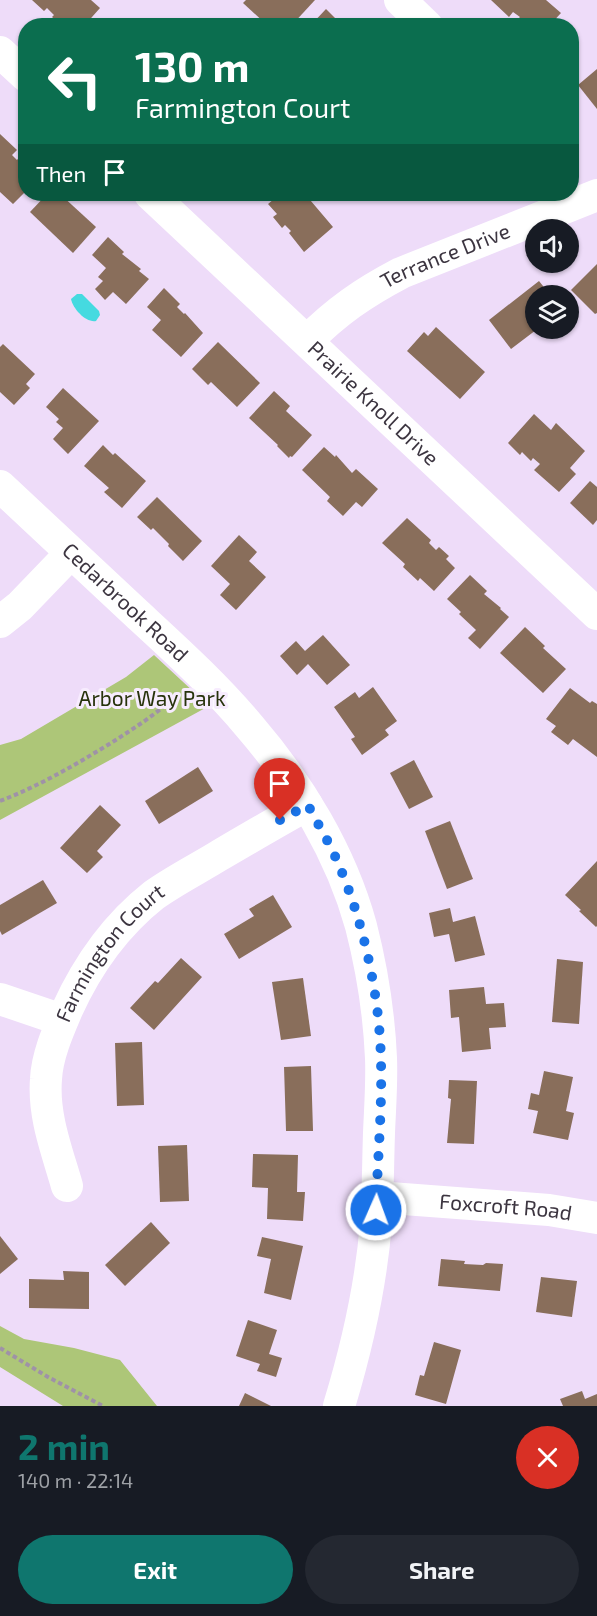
<!DOCTYPE html>
<meta charset="utf-8">
<style>
:root{--surface:#171b24;--page:#242831;--text:#f1f3f6;--muted:#9ea1a6;--accent:#0f766e}
body{margin:0;font-family:"Exo 2",sans-serif;background:var(--page);color:var(--text);height:100vh;display:flex;flex-direction:column;font-size:22px;white-space:nowrap}
*{box-sizing:border-box;margin:0}
p{font-size:20px;color:var(--muted)}
.icon{flex:none;width:33px;height:33px;fill:none;stroke:currentColor;stroke-width:2;stroke-linecap:round;stroke-linejoin:round}
.map{position:relative;height:1406px;overflow:hidden}
.side{display:flex;flex-direction:column;background:var(--surface);flex:1}
.side>*{flex:none}
.top-card{position:absolute;left:18px;top:18px;width:561px;height:183px;border-radius:24px;box-shadow:0 2px 4px #0004;background:#0b6e4f;color:#fff;overflow:hidden}
.controls{position:absolute;left:525px;top:219px;display:grid;gap:12px}
.controls a{display:grid;place-items:center;width:54px;height:54px;border-radius:50%;background:var(--surface);box-shadow:0 2px 4px #0004;font-size:30px}
.pin{position:absolute;display:grid;place-items:center;width:51px;height:51px;color:#fff;margin:-62px -26px;border-radius:50% 50% 50% 0;rotate:-45deg;box-shadow:0 0 6px #0007}
.pin .icon{rotate:45deg}
.me{position:absolute;width:66px;margin:-33px;rotate:2deg;stroke-linejoin:round;filter:drop-shadow(0 0 4px #0008)}
.turn{display:flex;align-items:center;gap:21px;height:126px;padding:0 18px;font-size:27px}
.turn .icon{width:78px;height:78px;stroke-width:2.5}
.turn b{display:block;font-size:42px;line-height:51px}
.then{display:flex;align-items:center;height:57px;padding:0 18px;background:#0003;gap:12px;font-size:22px}
.round{display:grid;place-items:center;flex:none;width:63px;height:63px;border-radius:32px;background:var(--page)}
.summary{display:flex;align-items:center;justify-content:space-between;height:102px;padding:0 18px}
h1{font-size:36px;font-weight:700;line-height:45px;color:var(--accent)}
.action{display:flex;gap:12px;margin-top:auto;padding:12px 18px}
.action a{flex:1;height:69px;border-radius:36px;background:var(--accent);color:#fff;font-size:24px;font-weight:700;line-height:69px;text-align:center}
.action a+a{background:var(--page);color:var(--text)}
.map>svg:first-child{display:block}
.green{fill:#adc678}
.water{fill:#45dae0}
.building{fill:#896e5b}
.lines{fill:none;stroke-linecap:round;stroke-linejoin:round}
.path{stroke:#9f92a7;stroke-width:4;stroke-dasharray:4.5 3;stroke-linecap:butt}
.minor{stroke:#fff;stroke-width:32}
.route{stroke:#1a73e8;stroke-width:10;stroke-dasharray:0 18}
.labels{text-anchor:middle;stroke-width:6;stroke-linejoin:round;paint-order:stroke}
.street-label{font-size:21px;fill:#3c3540;stroke:#f7ecfe}
.park-label{font-size:21px;fill:#28330c;stroke:#f7ecfe}
</style>
<div class="map">
<svg width="597" height="1406" viewBox="0 0 597 1406">
<rect width="100%" height="100%" fill="#eedcf9"/>
<!-- green -->
<g class="green">
<path d="M154 655 209 706 0 820V745L21 739 126 677Z"/>
<path d="M0 1326 24 1339 74 1348 120 1360 157 1406H63L0 1367Z"/>
</g>
<!-- water -->
<path class="water" d="M77 294H82L99 311 100 315 96 321C86 323 73 309 71 299Z"/>
<!-- building -->
<g class="building">
<path d="M32 0H91L100 8 84 26H62L52 17 54 15 47 8 44 11Z"/>
<path d="M246 0H315L291 26H268L243 3Z"/>
<path d="M491 0H546L561 13 549 26H523L517 20 520 17 513 12 509 17Z"/>
<path d="M326 9 343 26H310Z"/>
<path d="M597 69V109L578 85Z"/>
<path d="M0 134 17 150 12 155 17 160 21 155 26 159V191L13 204 0 192Z"/>
<path d="M47 194H60L96 227 73 253 30 212Z"/>
<path d="M280 194H305L333 227 304 252 289 233 291 231 285 225 282 228 273 217 277 214 268 204Z"/>
<path d="M108 237 124 252 122 254 141 269 139 271 149 279 126 304 113 292 105 300 95 289 103 281 98 277 106 268 92 255Z"/>
<path d="M597 264V313L595 314 571 290Z"/>
<path d="M539 281 551 296H536V330L511 349 489 320Z"/>
<path d="M164 288 180 304 177 307 184 314 185 313 203 333 181 357 152 330 161 320 147 307Z"/>
<path d="M436 327 485 372 460 399 407 351 424 332 428 336Z"/>
<path d="M218 342 260 383 237 407 211 382 208 385 192 369Z"/>
<path d="M3 344 35 374 26 384 30 388 14 405 0 392V347Z"/>
<path d="M63 388 99 421 68 454 53 439 63 428 56 422 59 419 46 407Z"/>
<path d="M274 391 290 406 286 411 312 435 292 457 290 456 289 458 277 446 278 445 249 418Z"/>
<path d="M534 414 551 430 556 423 585 451 570 468 576 474 559 492 534 470 540 464 533 458 531 461 522 452 520 455 508 443Z"/>
<path d="M103 445 113 455 115 453 146 481 122 508 104 492 109 488 84 466Z"/>
<path d="M324 447 335 457 336 455 352 473 356 469 378 489 362 507 356 502 343 516 327 501 330 497 302 470Z"/>
<path d="M590 481 597 487V520L593 525 570 503Z"/>
<path d="M157 497 202 541 183 561 168 546 169 544 153 528 151 530 137 517Z"/>
<path d="M407 518 431 540 429 543 436 550 439 547 449 556 446 559 455 568 434 591 420 578 418 581 403 567 405 564 382 543Z"/>
<path d="M239 535 257 552 249 561 266 577 236 610 220 595 230 584 211 566Z"/>
<path d="M470 575 487 591 484 594 501 608 500 609 509 617 480 649 468 638 476 630 459 614 461 612 447 599Z"/>
<path d="M525 627 545 646 543 648 566 669 543 693 500 653Z"/>
<path d="M323 635 350 665 327 685 308 664 297 675 280 656 296 641 305 651Z"/>
<path d="M373 687 397 721 385 730 389 735 362 755 351 739 355 737 334 707 355 692 359 698Z"/>
<path d="M570 688 590 703 592 701 597 704V757L573 739 568 745 551 732 556 726 546 719Z"/>
<path d="M414 760 433 797 409 809 390 773Z"/>
<path d="M198 767 213 791 159 824 145 801Z"/>
<path d="M100 805 121 825 97 851 103 857 87 873 60 848Z"/>
<path d="M450 821 473 879 447 889 425 831Z"/>
<path d="M597 861V926L596 927 579 911 581 910 565 895Z"/>
<path d="M43 880 57 903 2 935 0 931V905Z"/>
<path d="M273 895 292 927 239 959 224 934 254 916 249 909Z"/>
<path d="M450 908 453 922 475 916 485 955 455 962 449 934 434 937 429 913Z"/>
<path d="M181 958 202 977 154 1030 130 1008 155 981 158 983Z"/>
<path d="M557 959 583 962 579 1024 552 1022Z"/>
<path d="M303 978 311 1036 281 1040 272 982Z"/>
<path d="M484 987 486 1004 504 1003 506 1027 489 1028 491 1049 462 1052 459 1017 451 1018 449 990Z"/>
<path d="M142 1042 144 1105 117 1106 115 1043Z"/>
<path d="M311 1066 313 1131H286L284 1067Z"/>
<path d="M544 1071 573 1077 566 1111 574 1113 568 1140 533 1133 538 1111 528 1109 531 1093 539 1095Z"/>
<path d="M449 1080 477 1081 474 1144 447 1143 451 1099 448 1098Z"/>
<path d="M187 1145 189 1201 160 1202 158 1146Z"/>
<path d="M253 1154 298 1155 297 1192H305L303 1221 267 1219 268 1188 252 1187Z"/>
<path d="M151 1222 170 1243 125 1286 105 1265Z"/>
<path d="M0 1236 18 1259 0 1274Z"/>
<path d="M262 1237 303 1246 291 1300 264 1293 271 1259 257 1256Z"/>
<path d="M441 1259 465 1261 464 1264 483 1265 486 1263 503 1264 500 1291 438 1286Z"/>
<path d="M63 1271 89 1272V1309L29 1308V1279L64 1280Z"/>
<path d="M541 1277 577 1281 572 1317 536 1312Z"/>
<path d="M248 1320 277 1330 269 1354 282 1358 276 1377 257 1371 260 1364 236 1356Z"/>
<path d="M434 1342 461 1350 446 1404 415 1395 420 1375 424 1376Z"/>
<path d="M582 1391 585 1399 597 1394V1406H563L560 1399Z"/>
<path d="M245 1393 271 1406H239Z"/>
</g>
<g class="lines">
<!-- path -->
<g class="path">
<path d="M0 801C39 786 75 765 111 743 133 729 155 715 175 697"/>
<path d="M0 1348 48 1377 103 1406"/>
</g>
<!-- minor -->
<g class="minor">
<path d="M400 0 427 26"/>
<path d="M0 52 26 76"/>
<path id="s1" d="M150 194 597 614"/>
<path id="s2" d="M307 341C337 311 363 293 401 273L597 195"/>
<path id="s3" d="M0 486C46 529 91 571 137 614 176 650 216 686 250 727 299 784 341 853 361 926 372 969 379 1013 381 1058 382 1083 380 1108 379 1133 378 1163 378 1193 376 1223 371 1285 357 1347 339 1406"/>
<path d="M0 622 20 606 71 553"/>
<path d="M0 999 62 1020"/>
<path id="s4" d="M67 1186C57 1151 43 1116 46 1079 47 1056 58 1031 67 1010 87 966 116 925 154 895 175 880 199 868 220 855 249 838 278 821 307 805"/>
<path id="s5" d="M377 1197 549 1210 597 1218"/>
</g>
</g>
<g class="lines">
<!-- route -->
<path class="route" d="M280 820 308 805C316 821 326 837 334 854 356 902 370 955 377 1008 386 1075 378 1143 376 1210"/>
</g>
<g class="labels">
<!-- street labels -->
<g class="street-label">
<text dy="7" stroke="none"><textPath href="#s2" startOffset="164">Terrance Drive</textPath></text>
<text dy="7" stroke="none"><textPath href="#s1" startOffset="306">Prairie Knoll Drive</textPath></text>
<text dy="7" stroke="none"><textPath href="#s3" startOffset="171">Cedarbrook Road</textPath></text>
<text dy="7" stroke="none"><textPath href="#s4" startOffset="254">Farmington Court</textPath></text>
<text dy="7" stroke="none"><textPath href="#s5" startOffset="129">Foxcroft Road</textPath></text>
</g>
<!-- park labels -->
<g class="park-label">
<text x="152" y="706">Arbor Way Park</text>
</g>
</g>
</svg>
<div class="controls">
<a><svg class="icon" aria-label="sound" viewBox="0 0 24 24"><path d="M4 9h4l5-4v14l-5-4H4zM17 9q2 3 0 6"/></svg></a>
<a><svg class="icon" aria-label="layers" viewBox="0 0 24 24"><path d="M12 4l9 5-9 5-9-5zM3 14l9 5 9-5"/></svg></a>
</div>
<div class="pin" style="left:280px;top:820px;background:#d93025"><svg class="icon" aria-label="arrive" viewBox="0 0 24 24"><path d="M6 21V4h12l-3 4 3 4H6"/></svg></div>
<svg class="me" style="left:376px;top:1210px" viewBox="-20 -20 40 40"><circle r="17" fill="#1a73e8" stroke="#fff" stroke-width="3"/><path d="M0-11L8 9 0 5-8 9z" fill="#fff"/></svg>
<div class="top-card">
<div class="turn"><svg class="icon" aria-label="left" viewBox="0 0 24 24"><path d="M17 20v-9H6M10 6l-5 5 5 5"/></svg><div><b>130 m</b>Farmington Court</div></div>
<div class="then">Then<svg class="icon" aria-label="arrive" viewBox="0 0 24 24"><path d="M6 21V4h12l-3 4 3 4H6"/></svg></div>
</div>
</div>
<section class="side">
<div class="summary"><div><h1>2 min</h1><p>140 m · 22:14</p></div><a class="round" style="background:#d93025;color:#fff"><svg class="icon" aria-label="close" viewBox="0 0 24 24"><path d="M6 6l12 12M18 6L6 18"/></svg></a></div>
<div class="action"><a>Exit</a><a>Share</a></div>
</section>
